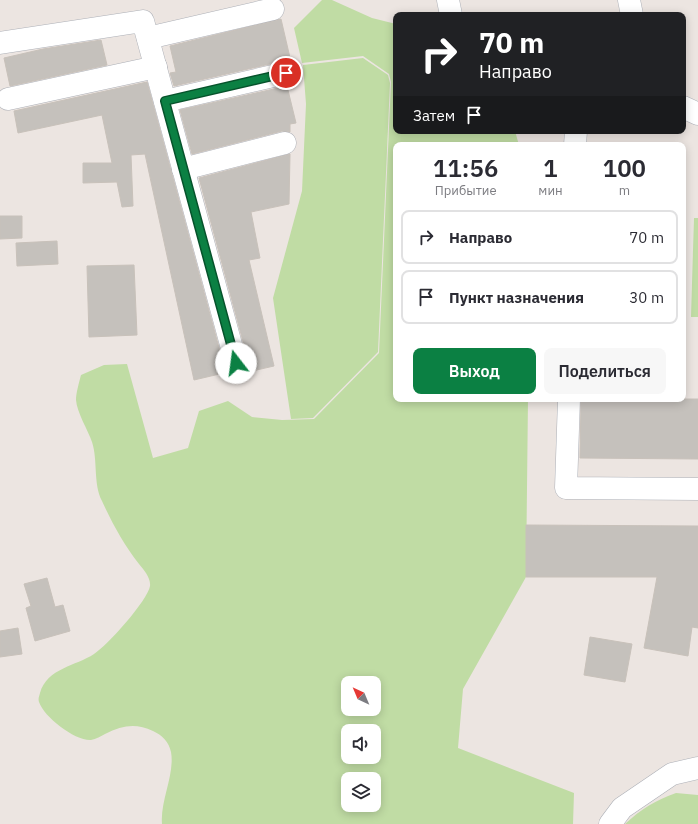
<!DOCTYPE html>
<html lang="ru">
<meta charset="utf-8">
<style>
:root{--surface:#fff;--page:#f7f7f7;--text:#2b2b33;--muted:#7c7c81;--line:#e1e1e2;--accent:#0b8043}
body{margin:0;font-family:"IBM Plex Sans",sans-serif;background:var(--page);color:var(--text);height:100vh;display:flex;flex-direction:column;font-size:15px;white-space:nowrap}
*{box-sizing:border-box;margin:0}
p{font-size:13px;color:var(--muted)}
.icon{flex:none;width:22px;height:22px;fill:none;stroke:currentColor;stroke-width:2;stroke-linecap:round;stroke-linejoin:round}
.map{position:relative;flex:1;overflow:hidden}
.side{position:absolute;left:393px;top:142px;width:293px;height:260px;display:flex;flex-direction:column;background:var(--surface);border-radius:8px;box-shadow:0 2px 10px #0003}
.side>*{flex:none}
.top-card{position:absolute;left:393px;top:12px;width:293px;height:122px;border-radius:8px;box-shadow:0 2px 10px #0003;background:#202124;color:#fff;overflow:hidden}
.needle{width:26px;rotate:316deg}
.fabs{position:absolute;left:341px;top:676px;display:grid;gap:8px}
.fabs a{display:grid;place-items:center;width:40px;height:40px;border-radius:8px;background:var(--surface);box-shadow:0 2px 10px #0003;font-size:20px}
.pin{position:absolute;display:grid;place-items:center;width:34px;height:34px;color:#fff;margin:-17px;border:2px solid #fff;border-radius:50%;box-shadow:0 1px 4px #0007}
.me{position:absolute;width:44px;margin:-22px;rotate:345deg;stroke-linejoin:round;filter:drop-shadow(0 0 3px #0008)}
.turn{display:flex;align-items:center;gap:14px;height:84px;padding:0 20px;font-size:18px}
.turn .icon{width:52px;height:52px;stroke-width:2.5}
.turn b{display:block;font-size:28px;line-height:34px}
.then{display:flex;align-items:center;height:38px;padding:0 20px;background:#0003;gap:8px;font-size:15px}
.eta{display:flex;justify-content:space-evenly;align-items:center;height:68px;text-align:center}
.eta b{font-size:24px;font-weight:600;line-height:28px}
.primary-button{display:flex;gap:8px;margin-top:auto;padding:8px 20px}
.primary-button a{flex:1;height:46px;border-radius:8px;background:var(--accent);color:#fff;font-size:16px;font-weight:600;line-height:46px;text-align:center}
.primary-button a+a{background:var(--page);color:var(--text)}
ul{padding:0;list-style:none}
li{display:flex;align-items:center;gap:12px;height:54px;margin:0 8px 6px;padding:0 12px;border:2px solid var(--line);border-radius:8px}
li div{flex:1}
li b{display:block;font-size:15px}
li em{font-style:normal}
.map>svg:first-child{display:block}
.green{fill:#c0dca4;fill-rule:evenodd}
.building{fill:#c5c1bc;stroke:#c8c1ba}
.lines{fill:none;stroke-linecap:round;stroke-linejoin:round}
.minor-casing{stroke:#adb0b7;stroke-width:23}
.minor{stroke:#fff;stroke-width:22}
.route-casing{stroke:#07532c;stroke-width:10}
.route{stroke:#0b8043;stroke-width:7}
</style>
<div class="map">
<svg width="698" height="824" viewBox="0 0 698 824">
<rect width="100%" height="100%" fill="#ece5e1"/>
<!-- green -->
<g class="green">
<path d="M322 0H332L372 18 396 24V131H515L519 145H396V399H528L526 577 463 689 458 748 574 793 573 824H162C160 801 175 774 171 752 169 742 162 735 153 731 136 723 123 725 105 734 101 736 96 739 91 740 75 741 44 717 39 702 38 699 39 697 40 693 47 668 76 666 94 654 107 646 148 600 150 586 151 578 144 570 139 564 124 545 112 523 102 501 93 484 98 460 92 442 88 430 77 413 76 400 76 393 79 383 81 375L104 365 127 364 153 458 188 448 199 411 228 401 252 417 282 420 314 419 379 353 391 82 389 74 363 56 302 63 294 28ZM348 683H374V709H348ZM348 731H374V757H348ZM348 779H374V805H348Z"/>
<path d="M363 58 388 75 390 83 378 352 313 418 291 419 273 298 302 191 306 104 303 65Z"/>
<path d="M694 218H698V317H691Z"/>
<path d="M676 793 698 795V824H625C641 809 656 800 676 793Z"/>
</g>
<!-- building -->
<g class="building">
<path d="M281 19 291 62 283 61 174 86 170 73 176 72 170 46Z"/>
<path d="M101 40 107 65 10 86 4 58 43 49Z"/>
<path d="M147 82 224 366 228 372 194 380 145 154 131 155 133 206 122 207 117 182 83 183V163H112L102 115 18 133 14 111Z"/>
<path d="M287 86 296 123 290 124V132L282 131 192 154 180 110Z"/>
<path d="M290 154 289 204 251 212 260 258 249 260 274 366 248 372V360L199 178Z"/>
<path d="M0 216H22V238L0 239Z"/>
<path d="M57 241 58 264 17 266 16 243Z"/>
<path d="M134 265 137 335 89 337 87 266Z"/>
<path d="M581 399H698V459L580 458Z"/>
<path d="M526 525 698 526V628L692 627 688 656 644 648 657 577H526Z"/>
<path d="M47 578 55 607 63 605 70 631 35 641 26 608 31 606 24 584Z"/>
<path d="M18 628 22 654 0 657V631Z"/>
<path d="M590 637 632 644 625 682 584 675Z"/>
</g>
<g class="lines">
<!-- minor casing -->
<g class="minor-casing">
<g id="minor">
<path d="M448 0 451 15"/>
<path d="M629 0 632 15"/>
<path d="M148 38 273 9"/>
<path d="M0 43 143 21 236 363"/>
<path d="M8 99 156 67"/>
<path d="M165 101 286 73"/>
<path d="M683 107 698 114"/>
<path d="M575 145 576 131"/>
<path d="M183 169 285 143"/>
<path d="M569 399 566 488 698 489"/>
<path d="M610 824 622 808 672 774 698 768"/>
</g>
</g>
<!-- minor -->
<use href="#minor" class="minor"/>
</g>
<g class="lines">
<!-- route casing -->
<g class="route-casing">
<path id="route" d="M236 363 165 101 286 73"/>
</g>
<!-- route -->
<use href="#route" class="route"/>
</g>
</svg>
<div class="fabs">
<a><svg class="needle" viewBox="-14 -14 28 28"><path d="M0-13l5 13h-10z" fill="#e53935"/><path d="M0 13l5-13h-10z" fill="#7c7c81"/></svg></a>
<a><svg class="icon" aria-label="sound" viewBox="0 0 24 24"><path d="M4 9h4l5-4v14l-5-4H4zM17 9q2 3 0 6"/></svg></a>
<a><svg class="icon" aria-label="layers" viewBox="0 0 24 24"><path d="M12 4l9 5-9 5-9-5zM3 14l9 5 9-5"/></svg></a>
</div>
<div class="pin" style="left:286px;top:73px;background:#d93025"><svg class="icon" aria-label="arrive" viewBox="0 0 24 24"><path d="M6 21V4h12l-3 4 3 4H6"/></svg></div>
<svg class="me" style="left:236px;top:363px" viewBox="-20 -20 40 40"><circle r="19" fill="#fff"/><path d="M0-13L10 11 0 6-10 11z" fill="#0b8043"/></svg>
<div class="top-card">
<div class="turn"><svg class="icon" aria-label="right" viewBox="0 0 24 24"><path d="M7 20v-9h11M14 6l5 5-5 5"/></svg><div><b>70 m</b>Направо</div></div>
<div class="then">Затем<svg class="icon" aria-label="arrive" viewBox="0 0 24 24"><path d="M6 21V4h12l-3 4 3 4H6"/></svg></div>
</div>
<section class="side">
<div class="eta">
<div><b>11:56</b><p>Прибытие</p></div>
<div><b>1</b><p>мин</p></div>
<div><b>100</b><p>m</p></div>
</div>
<ul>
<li><svg class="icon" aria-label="right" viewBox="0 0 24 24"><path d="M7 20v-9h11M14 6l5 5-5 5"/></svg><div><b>Направо</b></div><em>70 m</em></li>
<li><svg class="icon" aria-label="arrive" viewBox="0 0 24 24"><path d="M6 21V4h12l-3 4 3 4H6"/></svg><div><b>Пункт назначения</b></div><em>30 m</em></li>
</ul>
<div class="primary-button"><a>Выход</a><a>Поделиться</a></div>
</section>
</div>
